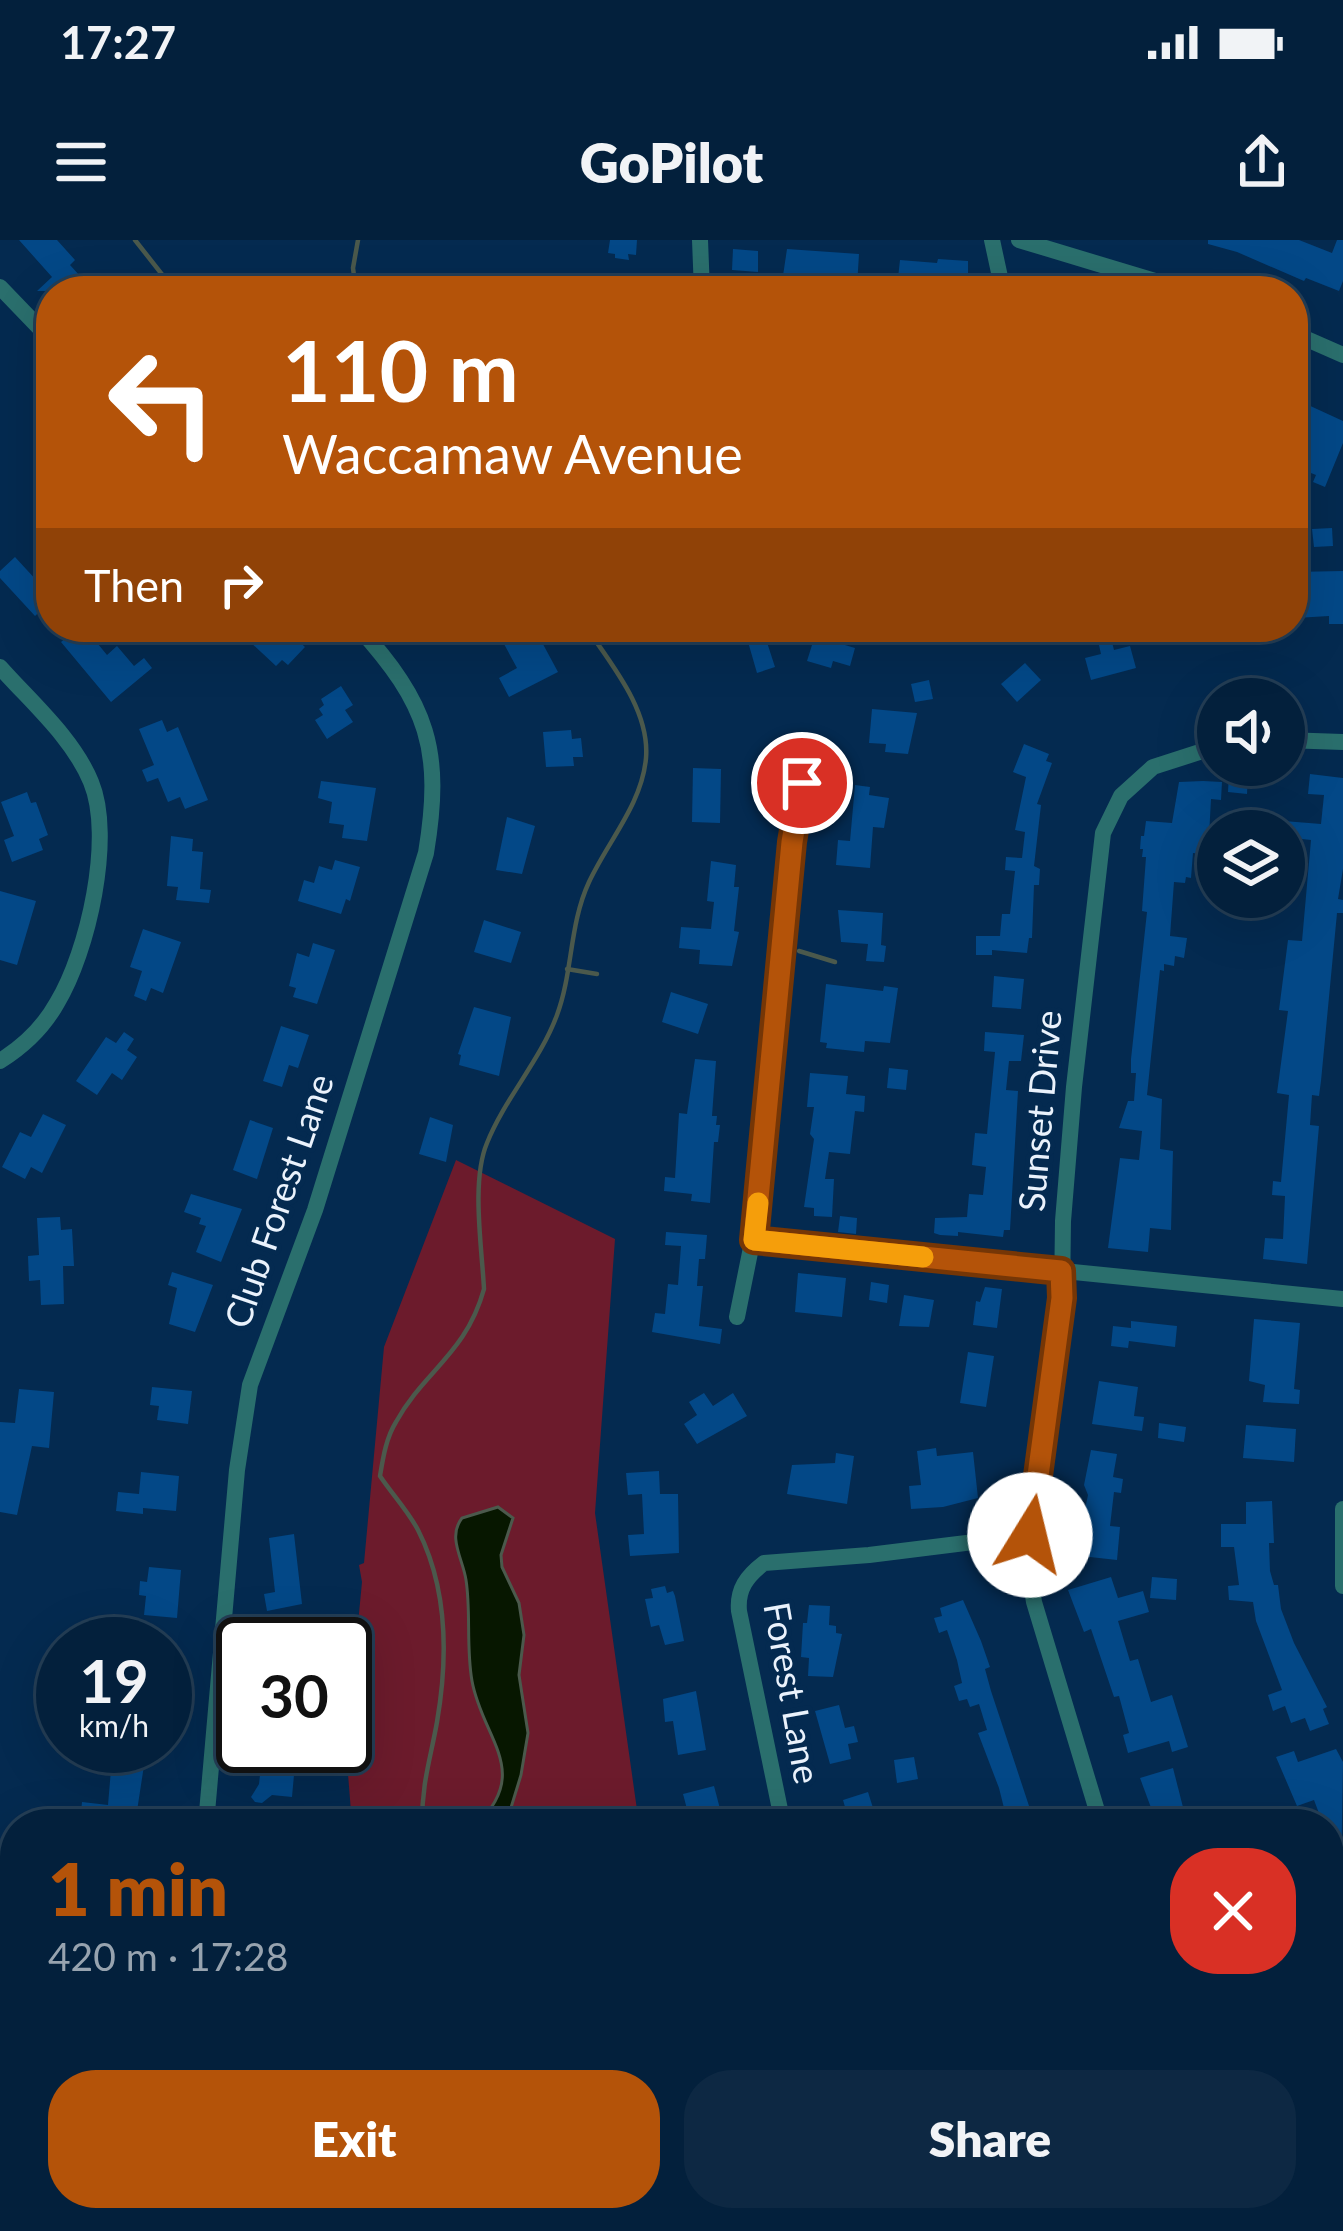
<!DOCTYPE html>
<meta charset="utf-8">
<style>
:root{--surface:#03203c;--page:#0d2843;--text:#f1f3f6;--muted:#97a3af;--line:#243e56;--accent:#b45309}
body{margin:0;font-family:Lato,sans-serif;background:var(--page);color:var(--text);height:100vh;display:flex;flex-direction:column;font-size:45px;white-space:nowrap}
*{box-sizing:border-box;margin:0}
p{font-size:39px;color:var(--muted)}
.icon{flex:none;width:66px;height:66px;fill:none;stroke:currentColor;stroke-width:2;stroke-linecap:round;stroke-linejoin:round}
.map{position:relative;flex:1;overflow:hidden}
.side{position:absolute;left:0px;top:1569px;width:1344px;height:423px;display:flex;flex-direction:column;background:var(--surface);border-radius:48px 48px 0 0;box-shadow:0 12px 48px #0002,0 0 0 3px var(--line)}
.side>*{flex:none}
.guide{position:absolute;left:36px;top:36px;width:1272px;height:366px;border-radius:48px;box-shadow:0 12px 48px #0002,0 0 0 3px var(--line);background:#b45309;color:#fff;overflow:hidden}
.buttons{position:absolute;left:1197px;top:438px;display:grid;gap:24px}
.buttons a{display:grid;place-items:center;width:108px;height:108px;border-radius:50%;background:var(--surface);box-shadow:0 12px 48px #0002,0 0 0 3px var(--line);font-size:60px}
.speed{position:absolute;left:36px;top:1377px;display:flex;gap:24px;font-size:60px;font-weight:700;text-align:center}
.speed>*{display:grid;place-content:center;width:156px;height:156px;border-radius:50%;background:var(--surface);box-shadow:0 12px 48px #0002,0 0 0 3px var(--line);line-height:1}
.speed small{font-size:30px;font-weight:400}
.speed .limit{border:6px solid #111;border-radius:18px;background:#fff;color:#111}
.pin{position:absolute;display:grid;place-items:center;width:102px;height:102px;color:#fff;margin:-51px;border:6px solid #fff;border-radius:50%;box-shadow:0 3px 12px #0007}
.me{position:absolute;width:132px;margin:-66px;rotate:9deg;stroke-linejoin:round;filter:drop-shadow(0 0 9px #0008)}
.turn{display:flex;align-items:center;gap:42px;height:252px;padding:0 48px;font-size:54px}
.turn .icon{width:156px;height:156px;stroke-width:2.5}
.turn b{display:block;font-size:84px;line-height:102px}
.then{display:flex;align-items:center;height:114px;padding:0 48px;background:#0003;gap:24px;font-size:45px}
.round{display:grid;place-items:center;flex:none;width:126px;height:126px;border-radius:48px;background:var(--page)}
.head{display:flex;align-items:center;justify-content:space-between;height:204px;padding:0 48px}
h1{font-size:72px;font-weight:800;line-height:90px;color:var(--accent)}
.button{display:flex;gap:24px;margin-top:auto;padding:24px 48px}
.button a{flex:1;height:138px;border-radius:48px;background:var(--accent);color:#fff;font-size:48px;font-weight:800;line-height:138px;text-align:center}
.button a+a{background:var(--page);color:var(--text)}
.status{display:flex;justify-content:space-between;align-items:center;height:84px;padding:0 60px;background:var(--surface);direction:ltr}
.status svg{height:33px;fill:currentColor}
header{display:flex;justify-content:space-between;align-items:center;height:156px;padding:0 48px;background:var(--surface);font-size:54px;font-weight:800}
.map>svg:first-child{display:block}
.green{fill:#6c1b2c}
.water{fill:#071700;stroke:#4b594c;stroke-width:3}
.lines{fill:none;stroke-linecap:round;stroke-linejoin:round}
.stream{stroke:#4b594c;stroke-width:4.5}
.building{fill:#034887}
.minor{stroke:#2a6f6d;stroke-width:16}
.route-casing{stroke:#753606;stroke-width:30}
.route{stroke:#b45309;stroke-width:21}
.slow{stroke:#f59e0b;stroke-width:21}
.labels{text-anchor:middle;stroke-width:10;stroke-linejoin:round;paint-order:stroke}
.street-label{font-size:36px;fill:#eaf2fc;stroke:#042a50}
</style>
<div class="status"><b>17:27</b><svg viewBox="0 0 49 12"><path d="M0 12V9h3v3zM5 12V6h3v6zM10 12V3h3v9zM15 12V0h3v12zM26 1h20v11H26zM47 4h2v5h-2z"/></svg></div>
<header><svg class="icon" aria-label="menu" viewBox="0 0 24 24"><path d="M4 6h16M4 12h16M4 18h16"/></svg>GoPilot<svg class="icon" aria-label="share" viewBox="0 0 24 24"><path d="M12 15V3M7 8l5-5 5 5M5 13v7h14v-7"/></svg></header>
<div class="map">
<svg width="1343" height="1991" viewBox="0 0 1343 1991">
<rect width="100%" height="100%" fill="#042a50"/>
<!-- green -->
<g class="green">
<path d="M456 920 615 999 595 1273 639 1584H352L346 1509 362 1342 359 1325 364 1323 384 1107Z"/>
<path d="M417 1977H795L804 1991H422Z"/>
</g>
<!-- water -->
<path class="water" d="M498 1267 513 1278 501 1315 502 1327 519 1363 524 1395 519 1435 528 1493 521 1535 506 1584H477C532 1531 482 1498 472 1441 466 1408 471 1371 466 1340 463 1319 447 1297 462 1278Z"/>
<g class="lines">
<!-- stream -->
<g class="stream">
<path d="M135 0 175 51"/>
<path d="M211 51C239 41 276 32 301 51"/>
<path d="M356 51 353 28 358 0"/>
<path d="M799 711 835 722"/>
<path d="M567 729 597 734"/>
<path d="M422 1584C422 1542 430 1521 437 1482 448 1418 448 1349 418 1290 408 1271 392 1254 380 1236 383 1218 386 1198 396 1182 424 1131 466 1114 484 1049 482 1008 471 941 487 903 505 858 540 821 557 775 573 732 569 685 589 642 608 601 642 564 646 518 650 470 611 424 586 387"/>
<path d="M602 1977 603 1991"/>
</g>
</g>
<!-- building -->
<g class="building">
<path d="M19 0H57L75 20 70 25 80 36 63 51H37L52 37Z"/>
<path d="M610 0H637L636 15 628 14 629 20 615 18V14L608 13Z"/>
<path d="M1208 0H1299L1332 13 1337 0H1343V41L1339 51 1306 38 1304 41 1237 12 1208 4Z"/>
<path d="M733 9 758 11V32L732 30Z"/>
<path d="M787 9 859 14 857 46 853 45 852 51 781 49Z"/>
<path d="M938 19 968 21V51H908L897 47 900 20 937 23Z"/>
<path d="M632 38 635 51H596L595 44Z"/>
<path d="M1293 158 1343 181V203L1325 247 1313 242 1316 235 1293 226Z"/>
<path d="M1332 288 1333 306 1314 307 1312 289Z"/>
<path d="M15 317 38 342 51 330V361L35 376 0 338V331Z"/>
<path d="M1343 331V384H1329V376L1296 378 1293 332Z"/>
<path d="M79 387H84L107 415 117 406 134 426 144 418 152 428 111 462 61 402Z"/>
<path d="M234 387H302L293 396 305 407 288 425 282 420 276 426Z"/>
<path d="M801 387H821L818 397 855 408 850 426 833 421 831 428 807 421 812 405 797 401Z"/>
<path d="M763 390 775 427 757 433 746 395Z"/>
<path d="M528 392 530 396 537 393 558 432 509 457 499 438 517 428 504 404Z"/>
<path d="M1112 402 1114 410 1130 406 1136 428 1091 440 1085 418 1101 414 1099 405Z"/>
<path d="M1025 423 1041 440 1017 462 1001 444Z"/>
<path d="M929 440 933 459 915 462 911 444Z"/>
<path d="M341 446 353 465 345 470 353 482 327 499 315 480 323 475 319 469 324 465 321 459Z"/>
<path d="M872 469 917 473 908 514 885 512 886 504 869 503Z"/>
<path d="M162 480 167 492 178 487 208 560 185 569 180 557 168 562 158 538 147 542 142 530 154 525 139 489Z"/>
<path d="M571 490 572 499 581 498 583 517H573L574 526 546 527 543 492Z"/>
<path d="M1024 504 1049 514 1046 521 1052 523 1037 564 1041 565 1034 626 1040 629 1039 645H1034L1032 698H1029L1027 713 992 710V715H976V696H1000L1002 674H1010L1015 631 1005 630 1006 617 1022 618 1025 592 1015 590 1026 537 1013 532Z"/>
<path d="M693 528 721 529 720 583 692 582Z"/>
<path d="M1229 532 1248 534 1247 554 1228 552Z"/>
<path d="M1310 534 1343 538V629L1338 659 1343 660V673H1337L1321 841 1319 856 1312 855 1310 885 1319 886 1307 1024 1263 1019 1265 998 1283 999 1285 956 1272 955 1273 941 1281 942 1289 855 1277 853 1288 771 1279 770 1288 700 1302 701 1311 600 1284 597V581L1321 584 1324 555 1308 554Z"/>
<path d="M321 541 376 548 367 601 342 598 344 585 329 583 332 562 318 558Z"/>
<path d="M1203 541 1222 542 1221 560 1211 559 1208 615 1193 613 1191 638 1186 637 1185 643 1174 642 1170 696 1187 698 1184 718 1175 716 1174 726 1164 724V731L1160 730 1147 855 1162 859 1160 909 1173 911 1171 990 1150 988 1148 1012 1108 1008 1120 918 1139 920 1142 891 1119 888 1128 861H1134L1136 833H1131V819L1147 672 1142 671 1146 617H1142L1143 609H1140L1141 596H1144L1146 581 1172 583 1179 542Z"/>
<path d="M855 545 870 547 869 555 889 558 884 588 873 587 870 628 836 625 838 600 850 601Z"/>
<path d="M27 552 31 563 36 562 48 595 39 599 43 610 12 622 4 600 14 596 1 562Z"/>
<path d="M507 577 535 586 522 634 496 630Z"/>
<path d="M171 596 193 599 192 611 203 612 200 649 211 650 209 663 176 660 178 647 167 646Z"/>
<path d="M335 620 360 627 350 661 346 659 341 674 298 661 304 640 314 643 319 626 332 630Z"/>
<path d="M711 621 736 625 734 647H739L734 691 739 692 732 726 699 724 700 710 679 708 681 687 711 689 714 662 707 661Z"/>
<path d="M0 651 36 661 17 725 0 720Z"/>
<path d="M838 670 883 673 881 705 886 706 884 722 866 721 868 704 841 702Z"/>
<path d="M484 680 521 692 511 723 474 712Z"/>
<path d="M143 689 181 702 163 753 151 748 146 761 134 756 142 731 130 727Z"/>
<path d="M313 703 335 710 317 764 293 757 296 748 289 746 297 713 309 717Z"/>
<path d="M994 736 1024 739 1021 769 992 767Z"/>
<path d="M826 744 883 751 884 746 898 748 890 803 865 801 864 812 826 808 827 803 820 802Z"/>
<path d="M671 752 708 764 698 794 662 782Z"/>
<path d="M474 767 511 777 499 836 459 825 461 815 458 814Z"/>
<path d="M281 786 309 795 298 828 289 825 282 847 263 841Z"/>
<path d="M124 792 134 799 127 810 137 817 122 840 112 833 97 855 76 841 106 797 116 803Z"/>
<path d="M985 792 1024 795 1021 821H1009L1006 850 1018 851 1010 990H1004L1003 997 958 992V996L940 995 934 993 935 978 967 977 969 954 983 955 986 927 972 925 975 893 987 894 995 812 984 811Z"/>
<path d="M695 819 716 821 712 876H717L716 885H720L718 902H714L710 963 691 961 692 954 664 951 665 937 675 938 679 873 687 874Z"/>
<path d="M889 828 908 830 906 850 887 848Z"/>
<path d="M810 833 848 836 846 854 865 856 864 872 855 871 850 914 829 912 825 939H834L832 977 814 976V968L804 967 814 899 810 894 814 867H807Z"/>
<path d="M43 874 66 885 42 933 31 927 25 939 2 927 20 892 31 897Z"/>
<path d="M430 877 453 885 446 922 419 914Z"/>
<path d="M250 880 273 888 257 939 233 930Z"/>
<path d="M191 954 242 969 221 1022 196 1012 206 986 199 984 201 978 184 972Z"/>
<path d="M840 976 857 978 856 994 838 992Z"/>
<path d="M60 977 61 990 72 989 74 1026H63L64 1064 41 1065 40 1040 29 1041 28 1016 39 1015 37 978Z"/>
<path d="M666 992 707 995 705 1019H699L697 1046H703L699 1086 722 1089 720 1104 652 1092 655 1073 665 1074 668 1044 678 1045 681 1006 665 1005Z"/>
<path d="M172 1032 213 1045 195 1092 169 1084 177 1048 168 1045Z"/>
<path d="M798 1033 846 1038 842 1077 795 1072Z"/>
<path d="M871 1042 889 1045 887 1063 869 1060Z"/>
<path d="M985 1047 1002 1049 997 1088 973 1085 976 1061 980 1062Z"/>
<path d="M904 1055 934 1060 929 1087 899 1086Z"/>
<path d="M1254 1079 1300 1083 1294 1149 1300 1150 1299 1164 1263 1162 1265 1145 1249 1141Z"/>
<path d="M1131 1081 1177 1086 1175 1107 1129 1101 1128 1108 1111 1106 1113 1086 1131 1088Z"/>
<path d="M968 1112 994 1116 986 1167 960 1163Z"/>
<path d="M1099 1141 1138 1147 1134 1176 1144 1177 1142 1191 1092 1184Z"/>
<path d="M152 1147 192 1151 188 1184 157 1180 159 1166 150 1165Z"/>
<path d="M19 1149 54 1152 49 1208 32 1206 17 1275 0 1272V1182L15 1183Z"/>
<path d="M704 1153 713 1166 733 1153 747 1176 697 1204 684 1184 697 1175 689 1162Z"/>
<path d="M1159 1183 1186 1187 1184 1202 1158 1198Z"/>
<path d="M1246 1185 1296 1189 1294 1222 1243 1218Z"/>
<path d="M936 1208 937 1216 973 1212 978 1258 943 1267 911 1269 909 1246 921 1245 917 1211Z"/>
<path d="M1091 1210 1117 1214 1113 1237 1123 1239 1121 1253 1114 1252 1110 1286 1120 1287 1117 1320 1081 1316V1288L1088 1255 1084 1245Z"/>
<path d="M836 1213 854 1216 847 1264 787 1254 792 1225 835 1223Z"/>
<path d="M659 1231 660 1254H678L679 1313 630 1316 628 1295 644 1294 642 1254 628 1255 626 1233Z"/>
<path d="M141 1232 179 1236 176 1271 143 1268V1274L116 1271 118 1252 139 1254Z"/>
<path d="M1272 1261 1274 1303H1269L1270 1331 1274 1345H1278L1281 1369 1294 1403 1327 1467 1323 1469 1329 1484 1310 1491 1305 1478 1291 1483 1285 1466 1273 1471 1268 1455 1282 1450 1256 1381 1253 1362 1229 1360 1228 1346 1239 1345 1234 1307H1221V1284H1246V1262Z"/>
<path d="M294 1294 302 1364 267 1371 264 1354 275 1352 269 1298Z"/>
<path d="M149 1327 181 1330 177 1378 144 1375 146 1356 139 1355 140 1341 147 1342Z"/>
<path d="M1111 1337 1118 1358 1143 1351 1149 1372 1118 1381 1130 1421 1138 1419 1151 1462 1172 1455 1188 1507 1172 1512 1169 1501 1128 1513 1123 1495 1129 1493 1119 1456 1114 1457 1091 1389 1084 1392 1068 1350Z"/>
<path d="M1152 1337 1177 1339 1176 1360 1150 1358Z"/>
<path d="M665 1346 667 1353 673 1351 675 1356 684 1401 665 1405 659 1385 651 1387 645 1359 653 1358 651 1349Z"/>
<path d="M963 1360 981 1401 990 1427 985 1429 991 1451 1035 1584H1008L999 1548 978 1493 987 1490 979 1464 970 1467 967 1459 959 1461 954 1446 962 1443 957 1420 947 1390 939 1393 934 1378 942 1376 940 1368Z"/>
<path d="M809 1365 830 1366 829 1385 836 1386V1393L842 1394 833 1437 808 1436 809 1418 801 1417 803 1383H807Z"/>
<path d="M696 1451 706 1510 678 1515 673 1481 665 1482 663 1459Z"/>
<path d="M839 1465 845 1488 854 1486 858 1502 848 1504 851 1519 830 1524 815 1471Z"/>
<path d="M113 1506H147L135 1584 80 1582 82 1562 108 1565Z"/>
<path d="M1336 1509 1343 1522 1341 1638 1329 1603V1584H1323L1314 1560 1297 1566 1276 1517 1294 1511 1298 1522Z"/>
<path d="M262 1517 288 1519 286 1534 294 1535 292 1557 272 1555 262 1563 255 1562 251 1557 259 1544Z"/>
<path d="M914 1517 918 1539 897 1543 894 1520Z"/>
<path d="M1173 1528 1186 1579 1177 1584H1157L1140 1538Z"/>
<path d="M714 1546 724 1584H691L683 1554Z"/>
<path d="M868 1552 878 1584H850L843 1560Z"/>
<rect x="0" y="1926" width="14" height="43"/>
<path d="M1343 1939V1963L1329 1965V1940Z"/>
</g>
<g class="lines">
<!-- minor -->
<g class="minor">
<path d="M700 0 702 51"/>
<path d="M992 0 1003 51"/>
<path d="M1019 0 1188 51"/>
<path d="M0 47 51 100"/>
<path d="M1293 93 1343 115"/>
<path d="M0 427C31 462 73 498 91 542 114 597 88 712 57 763 43 788 24 806 0 821"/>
<path d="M1284 500 1343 502"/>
<path d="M754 1000 1343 1059"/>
<path d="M737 1077 756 983 792 602 807 506"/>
<path d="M1343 1269V1346"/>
<path d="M206 1584 237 1230 250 1145 315 970 426 613C443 510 428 464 358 387"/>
<path d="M783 1584 739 1371C737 1349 747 1336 764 1323L869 1315 1030 1295"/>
<path d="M1101 1584 1034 1362 1028 1323 1062 1058 1063 981 1074 847 1103 593 1121 556 1153 527 1218 506"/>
<path d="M1329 1719 1343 1717"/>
<path d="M213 1977 221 1991"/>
<path d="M971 1977 986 1991"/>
</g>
</g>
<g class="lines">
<!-- route casing -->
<g class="route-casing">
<path id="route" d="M802 543 792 602 754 1000 1061 1031 1062 1058 1030 1295"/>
</g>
<!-- route -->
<use href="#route" class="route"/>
<!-- slow -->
<path class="slow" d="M758 963 754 1000 923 1017"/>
</g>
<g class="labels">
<!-- street labels -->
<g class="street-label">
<text transform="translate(1040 871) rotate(-85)" y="13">Sunset Drive</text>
<text transform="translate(279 961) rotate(-71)" y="13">Club Forest Lane</text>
<text transform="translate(792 1453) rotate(80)" y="13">Forest Lane</text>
</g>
</g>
</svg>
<div class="buttons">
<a><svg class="icon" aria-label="sound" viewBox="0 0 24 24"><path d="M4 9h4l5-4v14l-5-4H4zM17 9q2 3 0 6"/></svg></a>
<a><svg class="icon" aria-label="layers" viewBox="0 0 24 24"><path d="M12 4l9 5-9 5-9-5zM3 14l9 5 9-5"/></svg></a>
</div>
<div class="speed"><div>19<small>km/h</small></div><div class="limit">30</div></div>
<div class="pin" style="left:802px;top:543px;background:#d93025"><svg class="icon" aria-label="arrive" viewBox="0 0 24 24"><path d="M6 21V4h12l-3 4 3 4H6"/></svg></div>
<svg class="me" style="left:1030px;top:1295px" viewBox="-20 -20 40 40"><circle r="19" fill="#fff"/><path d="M0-13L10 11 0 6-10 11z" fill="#b45309"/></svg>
<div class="guide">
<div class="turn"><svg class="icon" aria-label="left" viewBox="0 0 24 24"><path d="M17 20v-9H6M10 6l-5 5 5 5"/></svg><div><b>110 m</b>Waccamaw Avenue</div></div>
<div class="then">Then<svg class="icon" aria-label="right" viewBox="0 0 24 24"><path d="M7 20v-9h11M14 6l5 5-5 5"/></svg></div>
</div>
<section class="side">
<div class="head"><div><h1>1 min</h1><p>420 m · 17:28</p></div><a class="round" style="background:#d93025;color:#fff"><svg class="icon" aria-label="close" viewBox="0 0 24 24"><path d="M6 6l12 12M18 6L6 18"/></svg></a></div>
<div class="button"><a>Exit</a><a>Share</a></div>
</section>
</div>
